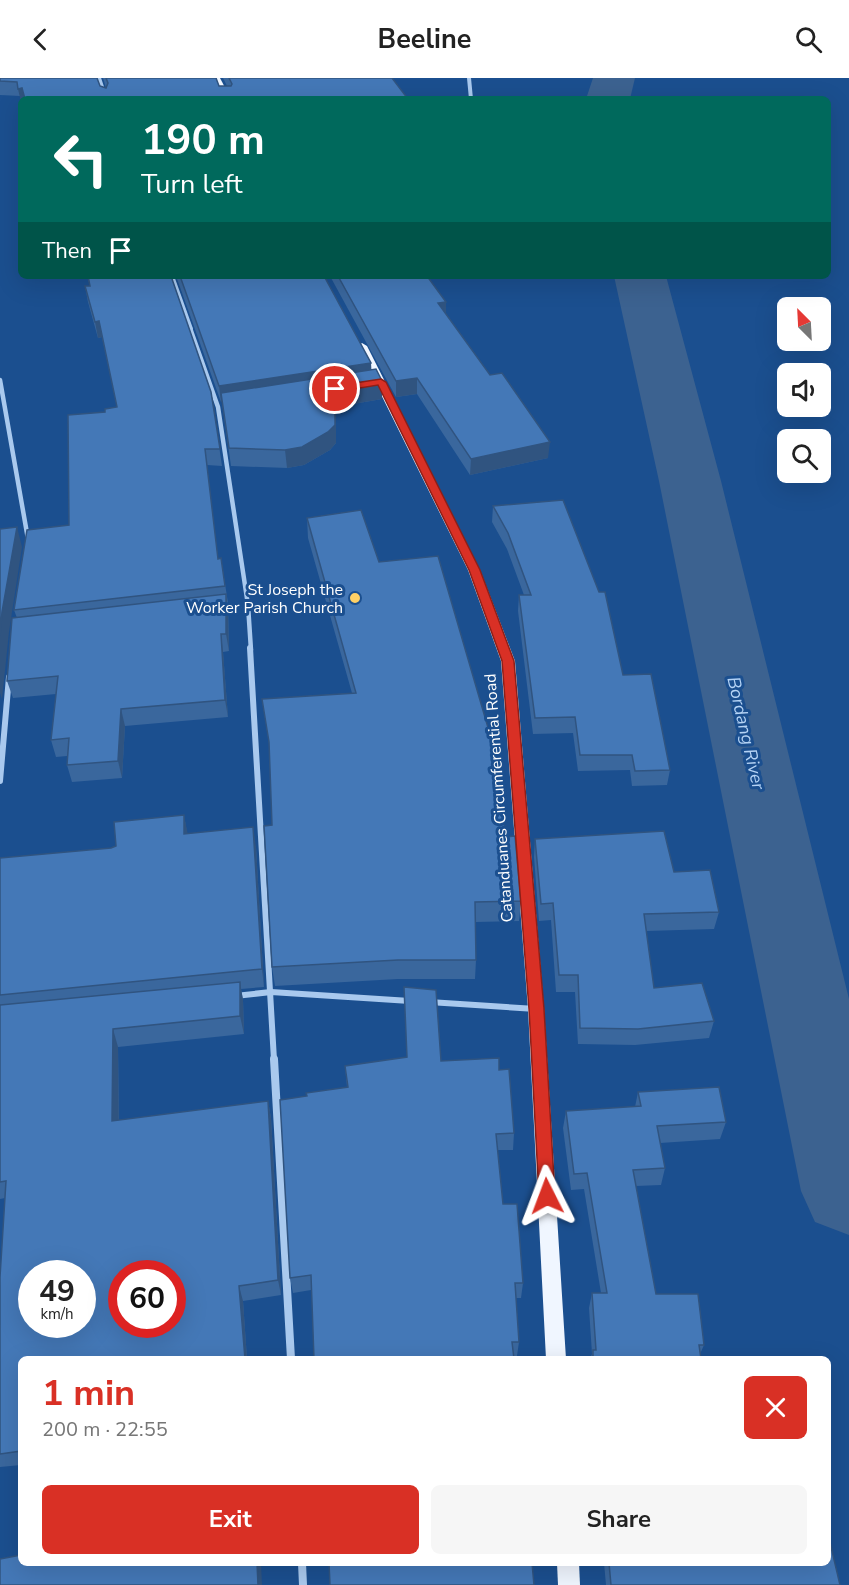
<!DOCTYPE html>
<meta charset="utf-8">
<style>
:root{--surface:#fff;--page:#f6f6f6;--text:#222;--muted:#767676;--accent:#d93025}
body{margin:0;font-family:"Nunito Sans",sans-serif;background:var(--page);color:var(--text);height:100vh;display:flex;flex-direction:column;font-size:22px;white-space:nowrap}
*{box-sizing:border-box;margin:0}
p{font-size:20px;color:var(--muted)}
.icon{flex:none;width:33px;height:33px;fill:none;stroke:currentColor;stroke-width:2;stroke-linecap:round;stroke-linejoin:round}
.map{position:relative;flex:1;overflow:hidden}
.details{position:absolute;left:18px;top:1278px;width:813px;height:210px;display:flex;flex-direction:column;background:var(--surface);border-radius:9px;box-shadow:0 6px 24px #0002}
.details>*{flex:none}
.hud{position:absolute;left:18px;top:18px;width:813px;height:183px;border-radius:9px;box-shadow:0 6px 24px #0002;background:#00695c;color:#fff;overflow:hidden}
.needle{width:39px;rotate:336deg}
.buttons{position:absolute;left:777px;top:219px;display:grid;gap:12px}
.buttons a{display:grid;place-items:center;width:54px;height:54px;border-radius:9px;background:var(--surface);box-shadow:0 6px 24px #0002;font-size:30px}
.speed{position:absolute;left:18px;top:1182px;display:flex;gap:12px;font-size:30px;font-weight:700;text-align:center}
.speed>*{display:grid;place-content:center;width:78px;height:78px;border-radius:50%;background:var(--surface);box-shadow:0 6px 24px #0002;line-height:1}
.speed small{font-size:15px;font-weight:400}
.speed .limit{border:9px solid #d22;background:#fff;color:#111}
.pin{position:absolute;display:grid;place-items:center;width:51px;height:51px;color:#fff;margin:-26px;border:3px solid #fff;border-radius:50%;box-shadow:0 2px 6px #0007}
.me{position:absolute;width:66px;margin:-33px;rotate:357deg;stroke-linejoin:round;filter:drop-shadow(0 0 4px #0008)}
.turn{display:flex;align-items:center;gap:21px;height:126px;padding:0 24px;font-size:27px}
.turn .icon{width:78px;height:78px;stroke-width:2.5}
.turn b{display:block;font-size:42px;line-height:51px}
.then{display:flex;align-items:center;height:57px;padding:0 24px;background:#0003;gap:12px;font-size:22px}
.round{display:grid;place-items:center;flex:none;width:63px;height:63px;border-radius:9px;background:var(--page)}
.overview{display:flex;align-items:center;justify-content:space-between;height:102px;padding:0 24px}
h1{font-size:36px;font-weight:700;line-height:45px;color:var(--accent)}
.button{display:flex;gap:12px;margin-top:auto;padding:12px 24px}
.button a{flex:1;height:69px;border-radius:9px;background:var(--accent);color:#fff;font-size:24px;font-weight:700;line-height:69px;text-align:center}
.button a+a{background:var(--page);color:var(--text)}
header{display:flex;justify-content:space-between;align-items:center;height:78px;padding:0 24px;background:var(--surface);font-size:27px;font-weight:700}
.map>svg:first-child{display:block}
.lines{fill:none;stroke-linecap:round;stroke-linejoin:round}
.river{fill:#3c6290;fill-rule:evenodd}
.minor-far3{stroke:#a9c9ee;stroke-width:4}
.minor-far2{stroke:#a9c9ee;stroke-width:4.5}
.minor-far1{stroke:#a9c9ee;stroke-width:6}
.minor{stroke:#a9c9ee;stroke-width:8}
.primary{fill:#f0f6ff;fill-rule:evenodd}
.wall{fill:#3a679d}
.shaded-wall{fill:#305480}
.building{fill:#4478b7;stroke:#305480;stroke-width:1.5;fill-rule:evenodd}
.route{fill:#d93025;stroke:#8d1f18;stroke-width:1.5}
.poi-dot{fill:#ffd166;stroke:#1b4f8f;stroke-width:2}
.labels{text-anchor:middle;stroke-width:6;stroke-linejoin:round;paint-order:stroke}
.poi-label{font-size:16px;fill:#fff;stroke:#1b4f8f;text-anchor:end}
.street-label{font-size:16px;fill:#fff;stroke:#1b4f8f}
.water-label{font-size:18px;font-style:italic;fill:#b5d3f5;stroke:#1b4f8f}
</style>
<header><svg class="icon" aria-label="back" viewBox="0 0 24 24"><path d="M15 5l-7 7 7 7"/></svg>Beeline<svg class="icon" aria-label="search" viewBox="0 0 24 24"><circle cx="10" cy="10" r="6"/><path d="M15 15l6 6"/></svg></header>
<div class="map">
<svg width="849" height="1507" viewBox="0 0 849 1507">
<rect width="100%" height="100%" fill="#1b4f8f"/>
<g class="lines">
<!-- river -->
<g class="river">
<path d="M593 0H635L630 21H586Z"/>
<path d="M614 198H666L721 403 849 921V1157L815 1144 801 1113 659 403Z"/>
</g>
<!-- minor-far3 -->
<g class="minor-far3">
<path d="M99 0 106 21"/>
<path d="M469 0 471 21"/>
<path d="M172 198 191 251"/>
</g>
<!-- minor-far2 -->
<g class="minor-far2">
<path d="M190 250 218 329 248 527 251 572"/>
<path d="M0 302 28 461"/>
<path d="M222 530 248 527"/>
</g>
<!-- minor-far1 -->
<g class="minor-far1">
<path d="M250 570 274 982"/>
<path d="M0 703 9 599"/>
<path d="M235 918 271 914 410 923"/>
<path d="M429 924 536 931"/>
</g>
<!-- minor -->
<g class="minor">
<path d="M274 981 291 1281"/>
<path d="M302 1485 303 1507"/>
</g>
<!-- primary -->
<g class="primary">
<path d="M212 0H220L231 21H223Z"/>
<path d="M362 265 367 268 480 492 515 583 544 931 566 1281H546L528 931 501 583 468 492 357 268Z"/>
<path d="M557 1485H579L580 1507H558Z"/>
</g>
</g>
<!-- wall -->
<g class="wall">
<path d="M0 0 100 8 106 10 103 0H216L219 8H227L223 0H392L21 21V24L20 18 0 17Z"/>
<path d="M87 198H171L211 314 222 388 207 387 218 481 221 480 228 525 229 573 223 574 228 639 125 648 122 700 72 704 67 687V678L56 679 51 662 56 616 13 620 7 603 17 540 14 532 69 447 105 334 117 329 102 259 98 260 88 224 85 208H90Z"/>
<path d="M176 198H324L371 285V292L382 321 336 329V365L330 372 304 387 287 390 231 388 222 324H221Z"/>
<path d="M330 198H427L446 237 548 380 470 397 417 316 396 319Z"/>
<path d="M493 428 623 597 670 692 667 707 632 708 630 692 578 693 573 655 533 656 518 533 519 517H524L507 471 492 444Z"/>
<path d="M307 440 379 484 506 759 521 823 519 843 475 844 476 882 475 901H398L275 908 272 889V747L270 672 262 621 352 615 308 460Z"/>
<path d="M184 737 187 755 256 769 264 909 241 911 243 922 244 956 118 969 119 1042 268 1023 271 1040 281 1217 243 1223 247 1281H21V1387L0 1389V1199L5 1120 0 1121V780L111 770Z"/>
<path d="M535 761 674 794 719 834 714 851 646 853 654 910 714 943 709 960 635 967 578 966 575 914H556L551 842 539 843 534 779Z"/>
<path d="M404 909 441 983 499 992 514 1055 513 1072H497L503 1126 523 1205 521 1220H516L519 1264 517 1278 514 1279 311 1212 293 1215 290 1200 307 1018 347 1009 345 988 407 979Z"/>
<path d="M638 1014 726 1044 720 1061 660 1065 665 1090 661 1107 636 1108 656 1216 704 1267 700 1276 701 1281H590L592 1276 589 1230 592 1215H601L584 1111 571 1112 563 1050 566 1033 635 1029Z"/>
<path d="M604 1485H828L840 1507H606Z"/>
</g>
<!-- shaded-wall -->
<g class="shaded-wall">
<path d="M22 10 25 21H21V24L18 11Z"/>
<path d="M446 224V239L438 225Z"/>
<path d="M99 243 102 259 98 260 95 244Z"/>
<path d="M371 285 372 301 221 324 219 308Z"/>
<path d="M417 300V316L396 319V303Z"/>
<path d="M382 303V321L336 329V365L330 372 304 387 287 390 285 372 335 311Z"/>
<path d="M550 364 548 380 470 397 471 381Z"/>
<path d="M17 449 22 469 9 554 2 621 0 615V558L2 534Z"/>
<path d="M226 516 228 534 229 573 226 556Z"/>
<path d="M221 556 223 574 228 639 225 622Z"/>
<path d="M121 631 125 648 122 700 118 683Z"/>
<path d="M184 737 188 757 184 756Z"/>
<path d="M253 749 256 769 264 909 262 891Z"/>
<path d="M240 904 243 922 244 956 240 938Z"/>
<path d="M113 951 118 969 119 1060 112 1043Z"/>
<path d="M268 1023 271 1040 281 1217 278 1202Z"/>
<path d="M239 1208 243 1223 247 1281H245Z"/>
<path d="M257 1485H261L262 1507H258Z"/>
</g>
<!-- building -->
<g class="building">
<path d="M0 0H97L100 8 106 10 108 5 106 0H216L219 8H231L232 6 229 0H392L408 21H25L22 10 18 11 17 4 0 3Z"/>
<path d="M88 198H171L211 314 220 371H205L218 481 221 480 225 508 14 532 27 452 69 447 68 337 105 334V331L117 329 99 243 95 244 85 208H90Z"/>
<path d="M180 198H324L371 285 219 308Z"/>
<path d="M338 198H427L446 224 438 225 490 297 502 295 550 364 471 381 417 300 396 303Z"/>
<path d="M376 291 382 303 335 311V347L328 354 302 369 285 372 229 370 221 315Z"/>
<path d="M563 422 599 514H605L623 597 651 596 670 692 635 693 632 677H580L575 639 535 640 519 517H531L508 455 493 428Z"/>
<path d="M361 432 379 484 438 478 496 677 506 759 515 758 521 823 475 824 476 882H398L272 889 264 748 272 747 269 664 262 621 356 615 307 440Z"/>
<path d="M17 449 2 534 0 558V451Z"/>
<path d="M226 516V556H221L225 622 121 631 118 683 67 687 69 660 51 662 58 598 7 603 12 540Z"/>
<path d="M184 737V756L253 749 262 891 0 917V780L111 770 116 768 114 744Z"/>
<path d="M664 753 674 794 710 792 719 834 644 836 654 910 702 905 714 943 638 951 580 950 578 897H559L553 825 541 826 535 761Z"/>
<path d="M240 904V938L113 951 112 1043 268 1023 278 1202 239 1208 245 1281H21V1373L0 1376V1199L6 1103 0 1104V927ZM32 1196H82V1246H32ZM122 1196H172V1246H122Z"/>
<path d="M404 909 436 912 441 983 499 980V992L509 991 514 1055 496 1056 503 1126H517L523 1205H515L519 1264H512L514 1281H314L311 1197 290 1200 280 1022 307 1018 306 1015 348 1009 345 988 407 979Z"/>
<path d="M719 1009 726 1044 657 1048 665 1090 633 1092 656 1216H698L704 1267H699L701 1281H593V1272H596L592 1215H607L587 1095 574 1096 566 1033 641 1028 638 1014Z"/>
<path d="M828 1456 840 1507H611L609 1485H828Z"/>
<path d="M21 1477V1485H257L258 1507H0V1481Z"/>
<path d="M329 1485H532L534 1507H330Z"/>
</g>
<!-- route -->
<path class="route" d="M381 301 386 304 480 492 514 583 544 931 555 1118 553 1123 547 1126 541 1123 539 1118 529 931 502 583 469 492 378 307 335 314 330 311 335 308Z"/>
<!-- markers -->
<circle class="poi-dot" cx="355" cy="520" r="6"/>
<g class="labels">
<!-- poi labels -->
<g class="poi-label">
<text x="343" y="517">St Joseph the<tspan x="343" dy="18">Worker Parish Church</tspan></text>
</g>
<!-- street labels -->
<g class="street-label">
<text transform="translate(498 720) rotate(-94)" y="6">Catanduanes Circumferential Road</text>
</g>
<!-- water labels -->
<g class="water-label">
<text transform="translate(746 655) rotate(77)" y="6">Bordang River</text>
</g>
</g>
</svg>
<div class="buttons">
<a><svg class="needle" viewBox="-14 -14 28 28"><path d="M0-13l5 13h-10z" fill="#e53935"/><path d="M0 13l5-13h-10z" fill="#767676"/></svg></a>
<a><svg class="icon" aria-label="sound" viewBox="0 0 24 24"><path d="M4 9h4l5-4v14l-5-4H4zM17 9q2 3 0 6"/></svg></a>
<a><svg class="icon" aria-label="search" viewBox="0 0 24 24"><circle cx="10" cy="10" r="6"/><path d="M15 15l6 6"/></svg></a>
</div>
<div class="speed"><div>49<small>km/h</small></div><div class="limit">60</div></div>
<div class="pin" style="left:335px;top:311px;background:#d93025"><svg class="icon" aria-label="arrive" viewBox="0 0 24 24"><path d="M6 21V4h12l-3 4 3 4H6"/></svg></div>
<svg class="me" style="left:547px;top:1118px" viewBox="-20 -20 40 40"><path d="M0-17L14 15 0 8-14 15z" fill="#d93025" stroke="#fff" stroke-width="4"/></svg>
<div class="hud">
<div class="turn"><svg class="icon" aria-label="left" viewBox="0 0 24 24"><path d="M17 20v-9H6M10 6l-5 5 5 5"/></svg><div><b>190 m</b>Turn left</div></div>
<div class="then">Then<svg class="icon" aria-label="arrive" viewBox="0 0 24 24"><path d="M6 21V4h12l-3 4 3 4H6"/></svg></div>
</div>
<section class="details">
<div class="overview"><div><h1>1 min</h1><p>200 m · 22:55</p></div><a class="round" style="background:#d93025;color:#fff"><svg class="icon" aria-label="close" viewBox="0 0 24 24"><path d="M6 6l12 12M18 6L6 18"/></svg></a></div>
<div class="button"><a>Exit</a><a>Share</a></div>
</section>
</div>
